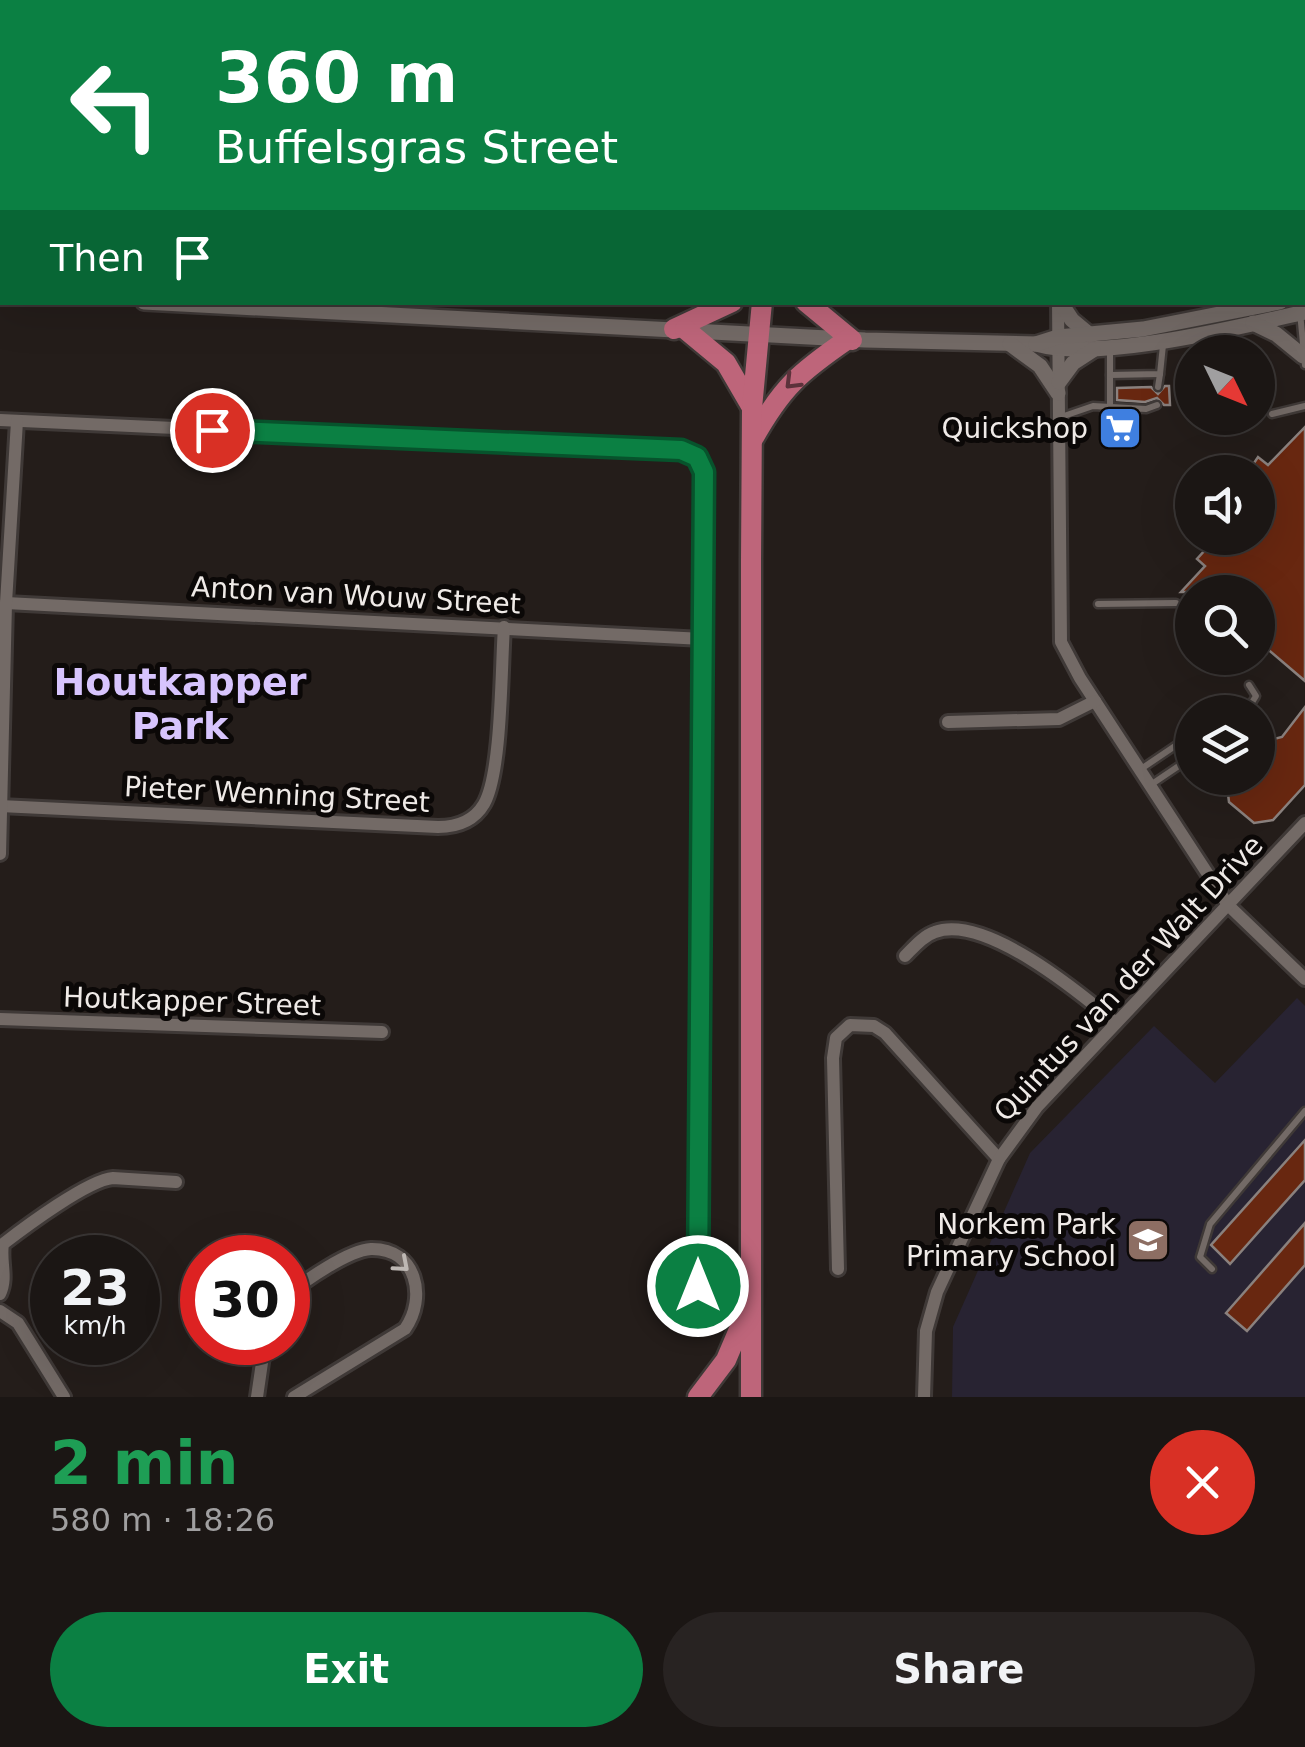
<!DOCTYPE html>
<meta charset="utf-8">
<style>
:root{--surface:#1b1614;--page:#282322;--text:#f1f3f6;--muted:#a09fa0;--line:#393534;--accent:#0b8043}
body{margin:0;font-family:"DejaVu Sans",sans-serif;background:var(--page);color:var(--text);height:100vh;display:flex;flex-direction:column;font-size:38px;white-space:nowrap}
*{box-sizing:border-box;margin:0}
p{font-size:32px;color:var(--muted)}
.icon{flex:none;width:55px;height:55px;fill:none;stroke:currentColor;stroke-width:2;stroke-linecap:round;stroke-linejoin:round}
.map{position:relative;height:1397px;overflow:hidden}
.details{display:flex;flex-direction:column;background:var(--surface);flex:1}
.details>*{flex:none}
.banner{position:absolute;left:0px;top:0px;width:1305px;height:305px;box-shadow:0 10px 40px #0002,0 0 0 2px var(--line);background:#0b8043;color:#fff;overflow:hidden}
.needle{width:65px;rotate:133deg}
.controls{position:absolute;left:1175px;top:335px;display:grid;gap:20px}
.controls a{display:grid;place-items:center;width:100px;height:100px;border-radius:50%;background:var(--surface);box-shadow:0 10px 40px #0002,0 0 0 2px var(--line);font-size:50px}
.speed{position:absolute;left:30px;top:1235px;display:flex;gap:20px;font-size:50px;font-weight:700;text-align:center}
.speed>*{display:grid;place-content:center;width:130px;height:130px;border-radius:50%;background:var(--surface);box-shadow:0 10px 40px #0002,0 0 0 2px var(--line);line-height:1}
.speed small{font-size:25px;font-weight:400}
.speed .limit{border:15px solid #d22;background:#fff;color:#111}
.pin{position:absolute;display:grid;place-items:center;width:85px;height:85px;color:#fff;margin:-42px;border:5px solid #fff;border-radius:50%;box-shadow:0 2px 10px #0007}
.me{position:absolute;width:110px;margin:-55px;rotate:0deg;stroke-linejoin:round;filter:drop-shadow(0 0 8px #0008)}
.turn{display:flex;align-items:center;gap:35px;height:210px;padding:0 50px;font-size:45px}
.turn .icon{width:130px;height:130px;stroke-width:2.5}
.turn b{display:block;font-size:70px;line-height:85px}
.then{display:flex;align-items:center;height:95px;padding:0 50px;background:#0003;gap:20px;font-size:38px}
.round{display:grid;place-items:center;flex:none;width:105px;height:105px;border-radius:52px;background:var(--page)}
.headline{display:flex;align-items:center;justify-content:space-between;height:170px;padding:0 50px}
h1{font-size:60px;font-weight:800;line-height:75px;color:#1e9e55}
.cta{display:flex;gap:20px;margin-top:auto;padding:20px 50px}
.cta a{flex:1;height:115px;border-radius:60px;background:var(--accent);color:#fff;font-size:40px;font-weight:800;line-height:115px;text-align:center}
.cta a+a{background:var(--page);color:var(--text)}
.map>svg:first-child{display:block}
.education{fill:#282332}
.building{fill:#682710;stroke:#8a817e;stroke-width:2.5}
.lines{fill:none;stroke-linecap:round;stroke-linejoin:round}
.service-casing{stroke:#3f3937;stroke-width:11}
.minor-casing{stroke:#3f3937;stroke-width:18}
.tertiary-casing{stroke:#3f3937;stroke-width:20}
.primary-casing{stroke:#3f3937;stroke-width:25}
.service{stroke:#736a66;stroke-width:6}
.minor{stroke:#736a66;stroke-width:12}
.tertiary{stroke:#736a66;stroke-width:15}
.primary{stroke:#be657a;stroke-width:20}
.oneway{stroke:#5c323b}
.oneway2{stroke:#bdb7b3}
.route-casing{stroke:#07532c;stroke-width:25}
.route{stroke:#0b8043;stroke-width:18}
.labels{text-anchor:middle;stroke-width:10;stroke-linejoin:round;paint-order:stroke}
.poi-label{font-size:28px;fill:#efeae7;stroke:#0b0807;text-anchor:end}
.street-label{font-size:28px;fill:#efeae7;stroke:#0b0807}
.district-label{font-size:38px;font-weight:bold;fill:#d7c4fd;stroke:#0b0807}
</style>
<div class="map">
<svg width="1305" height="1397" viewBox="0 0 1305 1397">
<rect width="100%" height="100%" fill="#241d1a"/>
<!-- education -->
<path class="education" d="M1297 998 1305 1006V1397H952L953 1327 1030 1153 1154 1026 1215 1083Z"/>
<!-- building -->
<g class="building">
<path d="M1165 386H1169L1170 405H1164L1157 398 1145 402 1117 400V388L1151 387 1158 394Z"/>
<path d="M1305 427V681L1258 641V592H1181L1205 566 1197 559 1216 538H1258V472H1248L1258 457 1268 465Z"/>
<path d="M1305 707V785L1273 820 1254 823 1229 802 1226 778H1258V743L1282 737Z"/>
<path d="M1305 1140V1180L1230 1264 1211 1245Z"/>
<path d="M1305 1223V1265L1247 1331 1226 1313Z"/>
</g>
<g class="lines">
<!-- service casing -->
<g class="service-casing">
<g id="service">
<path d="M1300 312 1305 365"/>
<path d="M1110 348V407"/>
<path d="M1110 375 1160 374 1163 345"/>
<path d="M1158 387 1160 374"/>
<path d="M1272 414 1305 406"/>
<path d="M1058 418 1093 406 1146 409 1157 405"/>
<path d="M1098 604 1176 603"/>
<path d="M1246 712 1256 696 1249 685"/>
<path d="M1141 769 1178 744"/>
<path d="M1152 784 1192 757"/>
<path d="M1212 1269 1200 1257 1210 1224 1305 1111"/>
</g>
</g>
<!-- minor casing -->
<g class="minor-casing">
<g id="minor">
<path d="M466 0 479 2"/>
<path d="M1046 0 1051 2"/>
<path d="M7 2 8 0"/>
<path d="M205 2 206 0"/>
<path d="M401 2V0"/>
<path d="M662 2 663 0"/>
<path d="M0 43 2 29"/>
<path d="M1302 106 1305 105"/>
<path d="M1302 180 1305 179"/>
<path d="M1058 302 1061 642 1080 678 1228 905 1305 979"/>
<path d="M0 420 681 451 697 457 704 472 698 1325"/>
<path d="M6 603 703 639"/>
<path d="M948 722 1059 719 1095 701"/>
<path d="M0 806 438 827C458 827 474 821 484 804 502 773 501 667 504 627"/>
<path d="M0 854 6 603 17 421"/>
<path d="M905 956C914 947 923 936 935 932 985 914 1079 992 1116 1023"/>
<path d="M0 1019 382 1032"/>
<path d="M838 1269 833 1058 836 1038 850 1025 874 1026 885 1033 999 1159"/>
<path d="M0 1294C8 1277 0 1262 3 1244 25 1227 88 1180 113 1178L176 1182"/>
<path d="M288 1295C304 1281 349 1250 371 1249 417 1248 427 1298 405 1329L294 1397"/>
<path d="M0 1311 18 1323 64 1397"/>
<path d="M257 1397 265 1342"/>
<path d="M924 1397 926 1331 937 1292 999 1159 1037 1107 1305 823"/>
</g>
</g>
<!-- tertiary casing -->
<g class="tertiary-casing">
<g id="tertiary">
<path d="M0 295 2 296"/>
<path d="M1302 298 1305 297"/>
<path d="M144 302 865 340 1036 344C1099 362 1238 327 1305 312"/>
<path d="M1060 302 1072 320 1090 335"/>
<path d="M1253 323 1276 334 1303 356"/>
<path d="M1010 344 1040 366 1058 393"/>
<path d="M1036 344 1058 337 1143 329 1280 302"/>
<path d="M1059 382 1073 363 1093 350"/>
</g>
</g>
<!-- primary casing -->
<g class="primary-casing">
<g id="primary">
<path d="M826 2 827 0"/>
<path d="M806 302 852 340"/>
<path d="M674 329 732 302"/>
<path d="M685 329 726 363 751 406"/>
<path d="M753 439C782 387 800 372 848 339"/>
<path d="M698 1397 726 1360 746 1313"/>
<path d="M751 1397V560L752 408 762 302"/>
</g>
</g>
<!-- service -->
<use href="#service" class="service"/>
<!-- minor -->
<use href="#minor" class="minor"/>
<!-- tertiary -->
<use href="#tertiary" class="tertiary"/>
<!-- primary -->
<use href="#primary" class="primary"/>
</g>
<!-- one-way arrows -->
<defs><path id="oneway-chevron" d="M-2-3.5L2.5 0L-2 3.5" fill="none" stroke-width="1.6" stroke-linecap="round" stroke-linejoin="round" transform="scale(2.5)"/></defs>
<use class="oneway" href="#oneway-chevron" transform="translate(792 382) rotate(135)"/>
<use class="oneway2" href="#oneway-chevron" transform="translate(402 1265) rotate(41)"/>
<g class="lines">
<!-- route casing -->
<g class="route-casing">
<path id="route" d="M212 430 681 450 697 457 704 472 698 1286"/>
</g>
<!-- route -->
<use href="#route" class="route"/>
</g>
<!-- icons -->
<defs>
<g id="supermarket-square" transform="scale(2.25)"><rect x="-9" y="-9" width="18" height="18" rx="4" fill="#3f7fe0" stroke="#0b0807"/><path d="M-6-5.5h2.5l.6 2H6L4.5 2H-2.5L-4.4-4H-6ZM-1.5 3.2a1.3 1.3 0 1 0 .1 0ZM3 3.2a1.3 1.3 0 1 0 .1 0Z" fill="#fff"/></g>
<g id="school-square" transform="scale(2.25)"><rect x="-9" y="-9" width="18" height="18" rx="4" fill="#8d6e63" stroke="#0b0807"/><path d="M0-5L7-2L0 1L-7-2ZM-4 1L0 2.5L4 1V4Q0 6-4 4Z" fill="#fff"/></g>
</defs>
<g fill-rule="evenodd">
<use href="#supermarket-square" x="1120" y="428"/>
<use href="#school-square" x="1148" y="1240"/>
</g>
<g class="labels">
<!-- poi labels -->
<g class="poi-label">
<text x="1088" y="438">Quickshop</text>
<text x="1116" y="1234">Norkem Park<tspan x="1116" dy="32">Primary School</tspan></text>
</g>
<!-- street labels -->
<g class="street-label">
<text transform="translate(356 595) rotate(3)" y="10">Anton van Wouw Street</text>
<text transform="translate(277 794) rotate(3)" y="10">Pieter Wenning Street</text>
<text transform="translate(1128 978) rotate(-47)" y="10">Quintus van der Walt Drive</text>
<text transform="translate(192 1001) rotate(2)" y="10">Houtkapper Street</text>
</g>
<!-- district labels -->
<g class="district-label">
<text x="180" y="695">Houtkapper<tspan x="180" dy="44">Park</tspan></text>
</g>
</g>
</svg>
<div class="controls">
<a><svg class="needle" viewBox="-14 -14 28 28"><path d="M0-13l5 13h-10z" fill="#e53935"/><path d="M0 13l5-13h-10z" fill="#a09fa0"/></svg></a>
<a><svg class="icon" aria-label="sound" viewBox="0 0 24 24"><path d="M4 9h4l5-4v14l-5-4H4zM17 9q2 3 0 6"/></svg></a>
<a><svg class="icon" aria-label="search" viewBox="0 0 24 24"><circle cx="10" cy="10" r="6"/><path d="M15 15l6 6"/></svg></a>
<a><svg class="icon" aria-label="layers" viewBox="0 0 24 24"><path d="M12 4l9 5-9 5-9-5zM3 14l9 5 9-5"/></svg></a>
</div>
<div class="speed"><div>23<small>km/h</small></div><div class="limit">30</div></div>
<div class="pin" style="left:212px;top:430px;background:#d93025"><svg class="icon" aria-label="arrive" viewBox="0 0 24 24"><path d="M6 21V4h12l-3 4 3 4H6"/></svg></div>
<svg class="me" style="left:698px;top:1286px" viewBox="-20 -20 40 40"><circle r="17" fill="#0b8043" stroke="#fff" stroke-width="3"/><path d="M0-11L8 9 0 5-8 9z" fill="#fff"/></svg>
<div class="banner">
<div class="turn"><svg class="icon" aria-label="left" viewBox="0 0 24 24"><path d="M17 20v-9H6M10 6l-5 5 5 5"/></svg><div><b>360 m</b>Buffelsgras Street</div></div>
<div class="then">Then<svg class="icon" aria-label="arrive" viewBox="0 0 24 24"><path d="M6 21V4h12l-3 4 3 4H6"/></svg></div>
</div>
</div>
<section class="details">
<div class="headline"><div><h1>2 min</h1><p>580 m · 18:26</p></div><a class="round" style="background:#d93025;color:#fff"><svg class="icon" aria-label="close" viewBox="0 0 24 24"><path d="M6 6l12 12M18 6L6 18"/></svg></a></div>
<div class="cta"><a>Exit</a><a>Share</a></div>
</section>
